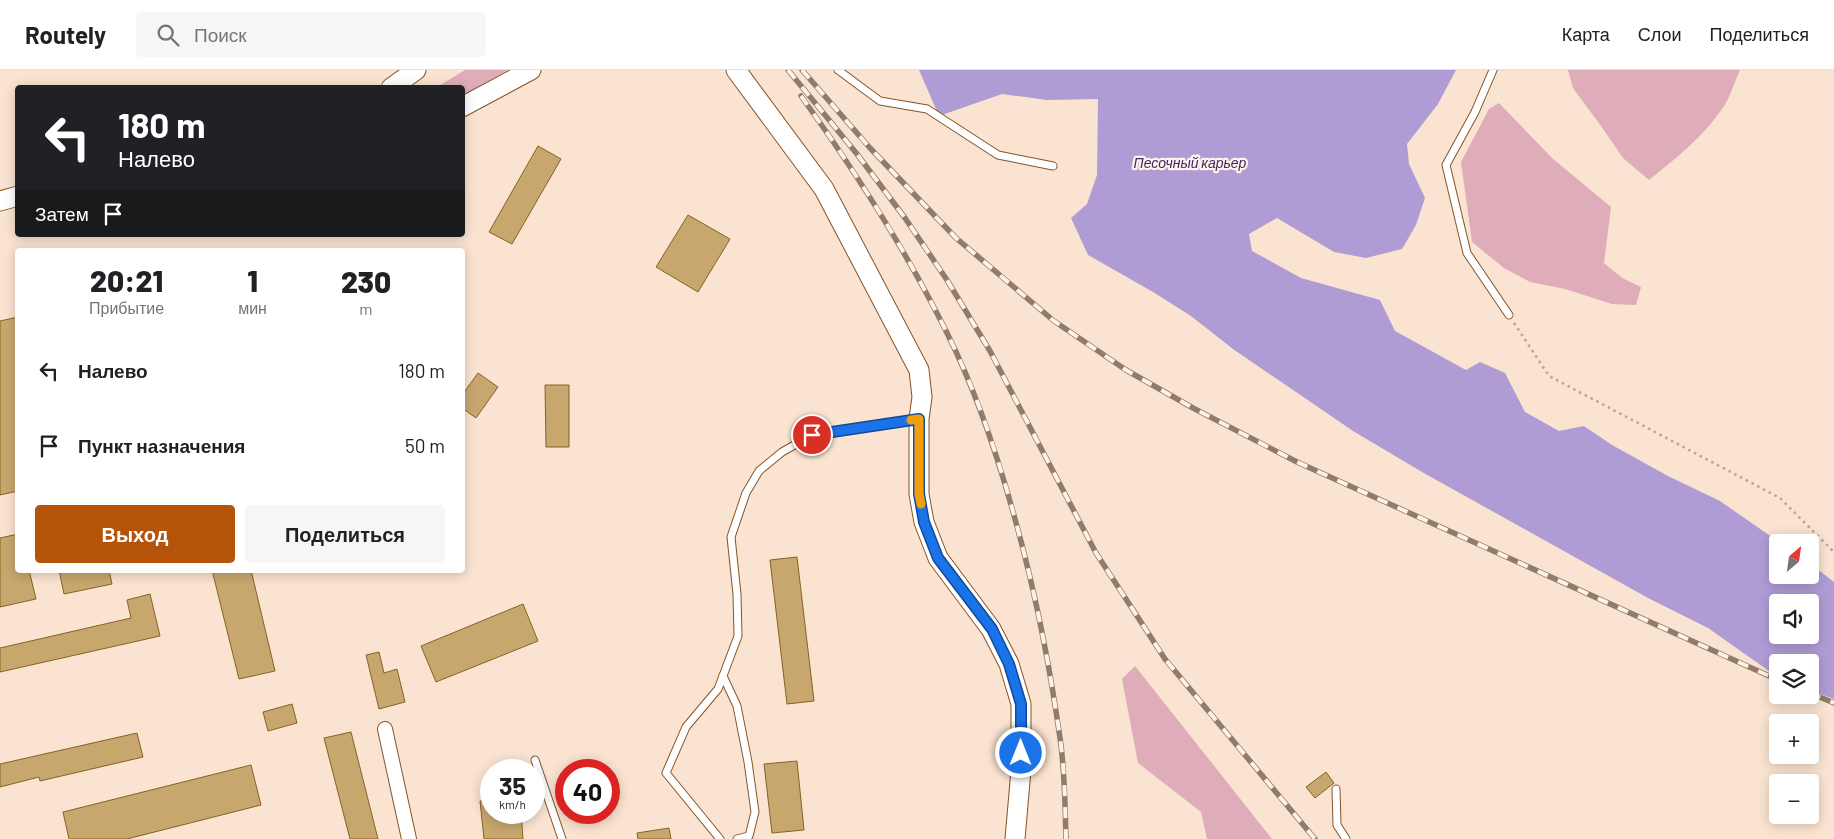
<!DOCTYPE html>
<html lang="ru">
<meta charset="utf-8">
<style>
:root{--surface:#fff;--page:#f6f6f6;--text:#202124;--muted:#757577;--line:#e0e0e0;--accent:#b45309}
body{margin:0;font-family:Barlow,sans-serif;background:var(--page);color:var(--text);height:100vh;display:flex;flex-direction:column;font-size:19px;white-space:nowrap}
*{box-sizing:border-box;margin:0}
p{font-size:16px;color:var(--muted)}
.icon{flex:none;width:28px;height:28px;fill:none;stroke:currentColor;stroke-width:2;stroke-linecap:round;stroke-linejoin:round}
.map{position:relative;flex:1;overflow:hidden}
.sheet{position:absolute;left:15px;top:178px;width:450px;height:325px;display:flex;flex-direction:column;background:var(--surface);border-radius:5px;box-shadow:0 2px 12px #0003}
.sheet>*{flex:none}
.guide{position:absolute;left:15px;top:15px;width:450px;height:152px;border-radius:5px;box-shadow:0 2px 12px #0003;background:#202124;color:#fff;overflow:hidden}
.needle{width:32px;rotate:29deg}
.buttons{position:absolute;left:1769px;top:464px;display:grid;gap:10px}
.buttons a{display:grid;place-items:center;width:50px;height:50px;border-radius:5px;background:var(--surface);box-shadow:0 2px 12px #0003;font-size:25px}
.speed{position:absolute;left:480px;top:689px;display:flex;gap:10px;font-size:25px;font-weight:700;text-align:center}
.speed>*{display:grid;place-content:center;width:65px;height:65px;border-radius:50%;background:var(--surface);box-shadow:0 2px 12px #0003;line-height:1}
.speed small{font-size:12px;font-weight:400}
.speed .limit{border:8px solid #d22;background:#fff;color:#111}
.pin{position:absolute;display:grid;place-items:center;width:42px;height:42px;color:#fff;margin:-21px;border:2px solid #fff;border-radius:50%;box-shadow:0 1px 5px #0007}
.me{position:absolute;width:55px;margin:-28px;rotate:0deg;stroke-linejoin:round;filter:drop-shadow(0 0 4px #0008)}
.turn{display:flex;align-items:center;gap:18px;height:105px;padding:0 20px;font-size:22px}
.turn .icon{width:65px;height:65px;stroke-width:2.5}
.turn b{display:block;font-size:35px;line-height:42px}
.then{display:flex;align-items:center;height:48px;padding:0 20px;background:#0003;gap:10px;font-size:19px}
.eta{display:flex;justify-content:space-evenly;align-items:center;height:85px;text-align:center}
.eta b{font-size:30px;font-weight:800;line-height:35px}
.primary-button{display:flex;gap:10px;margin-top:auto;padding:10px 20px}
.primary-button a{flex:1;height:58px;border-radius:5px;background:var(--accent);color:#fff;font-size:20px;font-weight:800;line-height:58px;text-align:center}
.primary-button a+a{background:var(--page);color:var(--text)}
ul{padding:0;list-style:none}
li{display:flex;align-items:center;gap:15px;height:75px;padding:0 20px}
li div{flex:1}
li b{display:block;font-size:19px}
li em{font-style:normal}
header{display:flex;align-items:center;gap:30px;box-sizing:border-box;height:70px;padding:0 25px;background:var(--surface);border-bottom:1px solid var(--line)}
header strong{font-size:24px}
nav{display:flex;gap:28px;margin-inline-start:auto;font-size:18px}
.search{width:350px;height:45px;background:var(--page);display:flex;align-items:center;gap:12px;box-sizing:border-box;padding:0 18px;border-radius:5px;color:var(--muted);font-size:19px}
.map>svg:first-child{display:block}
.green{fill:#dfacba}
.water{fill:#af9cd5;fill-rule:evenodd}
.building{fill:#c8a76f;stroke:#846325}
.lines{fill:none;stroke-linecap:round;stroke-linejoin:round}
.lane-casing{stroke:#865427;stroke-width:9}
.street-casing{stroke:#865427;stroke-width:16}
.secondary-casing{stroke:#865427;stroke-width:21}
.path{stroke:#bba492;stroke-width:2.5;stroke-dasharray:2.5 4;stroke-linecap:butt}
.lane{stroke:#fff;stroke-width:7}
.street{stroke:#fff;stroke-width:14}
.secondary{stroke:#fff;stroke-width:19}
.rail-casing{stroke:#917b69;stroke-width:5.5}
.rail{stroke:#fef2e9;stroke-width:4;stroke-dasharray:11;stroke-linecap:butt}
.route-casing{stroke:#114b97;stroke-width:12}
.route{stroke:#1a73e8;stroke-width:9}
.slow{stroke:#f59e0b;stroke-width:9}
.labels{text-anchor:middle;stroke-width:4.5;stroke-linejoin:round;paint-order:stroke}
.water-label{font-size:14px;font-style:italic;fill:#422569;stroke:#fef2e9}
</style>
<header>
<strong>Routely</strong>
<div class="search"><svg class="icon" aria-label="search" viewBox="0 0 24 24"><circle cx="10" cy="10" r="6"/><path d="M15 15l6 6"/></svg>Поиск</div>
<nav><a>Карта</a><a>Слои</a><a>Поделиться</a></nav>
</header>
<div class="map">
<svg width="1834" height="769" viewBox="0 0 1834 769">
<rect width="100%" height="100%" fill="#fae3d0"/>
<!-- green -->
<g class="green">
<path d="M465 0H508L463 25 462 18 437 17Z"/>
<path d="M1568 0H1740C1734 13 1730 28 1722 39 1703 67 1675 89 1649 110L1623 88 1601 56 1573 18Z"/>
<path d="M1499 33 1552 88 1611 137 1604 193 1622 208 1641 217 1636 235 1612 234 1565 219 1530 212 1504 198 1472 172 1461 92 1489 39Z"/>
<path d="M1135 596 1272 769H1207L1201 742 1138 693 1122 609Z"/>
</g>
<!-- water -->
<path class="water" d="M919 0H1456L1438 34 1407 74 1409 94 1425 128 1416 155 1402 179 1366 188 1334 182 1277 148 1249 164 1252 181 1301 208 1380 230 1395 261 1466 300 1480 292 1505 303 1525 342 1559 361 1584 356 1612 375 1668 406 1720 431 1779 472 1778 505H1810V494L1812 495 1834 512V629L1810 620V592H1778L1777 605 1769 601 1708 558 1648 528 1422 402 1353 361 1233 279 1191 246 1153 222 1088 185 1071 148 1087 134 1097 105 1098 29 1047 30 1002 24 939 46ZM1778 532H1810V565H1778Z"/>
<!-- building -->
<g class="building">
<path d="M538 76 561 89 512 174 489 162Z"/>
<path d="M688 145 730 169 698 222 656 197Z"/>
<path d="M18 247V421L0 425V251Z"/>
<path d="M478 303 498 317 476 348 462 338V325Z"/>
<path d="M545 315H569V377H546Z"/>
<path d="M18 464V500H29L36 529 0 537V468Z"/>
<path d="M797 487 814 631 787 634 770 490Z"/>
<path d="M59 500H109L112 514 64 524Z"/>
<path d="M212 500H251L275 601 239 609Z"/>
<path d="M150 524 160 566 0 602V578L131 548 127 530Z"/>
<path d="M523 534 538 571 436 612 421 576Z"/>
<path d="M379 582 384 603 397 599 405 632 379 639 366 585Z"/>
<path d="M292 634 297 653 268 661 263 642Z"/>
<path d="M351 662 378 769H350L324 668Z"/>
<path d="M137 663 143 687 40 711 39 707 0 717V694Z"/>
<path d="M797 691 804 760 772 763 764 694Z"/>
<path d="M251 695 261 735 127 769H69L63 742Z"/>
<path d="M1326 702 1334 713 1315 728 1306 717Z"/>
<path d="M491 729V742H521L523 769H484L480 731Z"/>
<path d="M669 758 671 769H638L637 763Z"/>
</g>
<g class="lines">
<!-- lane casing -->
<g class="lane-casing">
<g id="lane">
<path d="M838 0 880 31 927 39 998 85 1053 96"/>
<path d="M1493 0 1475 42 1446 95 1467 183 1509 245"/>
<path d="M723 606 737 636 748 692 755 742 749 766 737 769"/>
<path d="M535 690 562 769"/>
<path d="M1336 719 1337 755 1346 769"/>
<path d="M720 769 666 703 686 657 718 619 738 566 737 524 731 467 746 423 759 401 782 382 812 365 919 349"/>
</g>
</g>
<!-- street casing -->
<g class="street-casing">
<path id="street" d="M385 659 409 769"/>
</g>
<!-- secondary casing -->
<g class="secondary-casing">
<g id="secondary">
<path d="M736 0 824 119 919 300 922 327 919 349V424L924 452 938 488 991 559 1009 594 1021 634V700L1015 769"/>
<path d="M391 18 416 0"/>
<path d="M462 37 531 0"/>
<path d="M0 131 18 126"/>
</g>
</g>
<!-- path -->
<path class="path" d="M1514 253 1549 306 1780 428 1834 482"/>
<!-- lane -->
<use href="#lane" class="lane"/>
<!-- street -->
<use href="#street" class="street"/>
<!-- secondary -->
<use href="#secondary" class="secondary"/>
<!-- rail casing -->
<g class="rail-casing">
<g id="rail">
<path d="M788 0 857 84 905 148 947 210 990 281 1096 483 1165 589 1315 769"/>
<path d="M802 0 870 78 956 168 1054 251 1126 300 1193 338 1297 392 1778 610"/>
<path d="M801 26C855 101 906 180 947 263 981 331 1004 405 1023 479 1039 541 1051 605 1060 668 1065 702 1065 736 1066 769"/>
<path d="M1810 623 1834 633"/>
</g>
</g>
<!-- rail -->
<use href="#rail" class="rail"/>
</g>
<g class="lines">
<!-- route casing -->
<g class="route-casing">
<path id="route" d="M812 365 919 349V424L924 452 938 488 992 559 1009 594 1021 634V683"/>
</g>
<!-- route -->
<use href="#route" class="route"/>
<!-- slow -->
<path class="slow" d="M911 350 919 349V424L921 434"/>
</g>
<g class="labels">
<!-- water labels -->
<g class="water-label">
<text x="1190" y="98">Песочный карьер</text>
</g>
</g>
</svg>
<div class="buttons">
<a><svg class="needle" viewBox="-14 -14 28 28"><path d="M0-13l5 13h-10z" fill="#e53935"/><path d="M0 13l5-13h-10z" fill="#757577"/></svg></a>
<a><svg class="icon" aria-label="sound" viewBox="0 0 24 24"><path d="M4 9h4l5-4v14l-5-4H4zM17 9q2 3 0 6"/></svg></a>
<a><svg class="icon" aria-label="layers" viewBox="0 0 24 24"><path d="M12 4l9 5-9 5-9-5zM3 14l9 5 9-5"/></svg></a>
<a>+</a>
<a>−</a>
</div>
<div class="speed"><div>35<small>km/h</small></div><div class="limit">40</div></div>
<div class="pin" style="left:812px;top:365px;background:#d93025"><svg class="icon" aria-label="arrive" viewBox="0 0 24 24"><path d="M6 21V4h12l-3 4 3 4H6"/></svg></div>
<svg class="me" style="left:1021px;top:683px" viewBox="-20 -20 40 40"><circle r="17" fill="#1a73e8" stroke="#fff" stroke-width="3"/><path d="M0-11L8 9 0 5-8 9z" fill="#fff"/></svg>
<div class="guide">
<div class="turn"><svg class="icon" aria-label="left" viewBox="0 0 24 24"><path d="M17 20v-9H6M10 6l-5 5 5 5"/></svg><div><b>180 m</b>Налево</div></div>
<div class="then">Затем<svg class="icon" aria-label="arrive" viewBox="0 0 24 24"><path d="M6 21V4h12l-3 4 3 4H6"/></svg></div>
</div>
<section class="sheet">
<div class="eta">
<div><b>20:21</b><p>Прибытие</p></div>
<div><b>1</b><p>мин</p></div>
<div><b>230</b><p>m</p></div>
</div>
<ul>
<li><svg class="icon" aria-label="left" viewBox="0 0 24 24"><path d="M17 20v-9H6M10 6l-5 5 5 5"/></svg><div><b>Налево</b></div><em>180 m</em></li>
<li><svg class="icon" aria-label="arrive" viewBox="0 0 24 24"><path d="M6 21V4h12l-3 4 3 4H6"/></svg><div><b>Пункт назначения</b></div><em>50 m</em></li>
</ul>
<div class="primary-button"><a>Выход</a><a>Поделиться</a></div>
</section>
</div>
